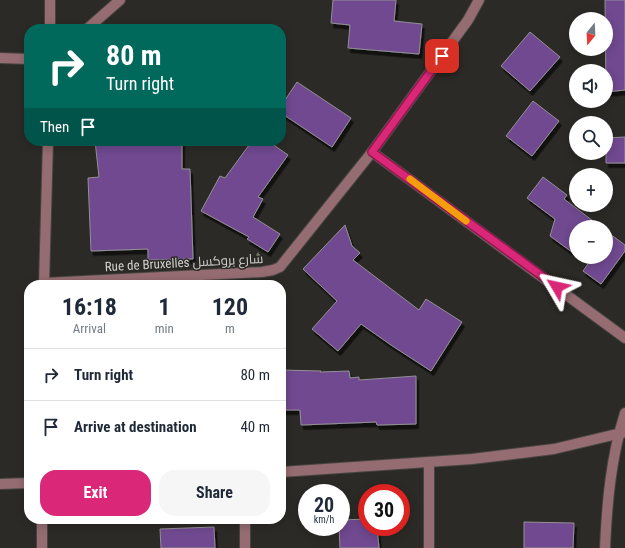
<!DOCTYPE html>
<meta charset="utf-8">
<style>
:root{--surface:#fff;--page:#f6f6f7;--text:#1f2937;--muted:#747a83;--line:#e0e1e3;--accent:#db2777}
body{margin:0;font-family:"Roboto Condensed",Cairo,sans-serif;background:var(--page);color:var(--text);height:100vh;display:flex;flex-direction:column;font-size:15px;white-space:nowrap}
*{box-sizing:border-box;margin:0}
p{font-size:13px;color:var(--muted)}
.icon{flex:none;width:22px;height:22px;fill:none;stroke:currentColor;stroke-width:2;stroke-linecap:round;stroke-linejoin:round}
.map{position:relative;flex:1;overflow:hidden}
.drawer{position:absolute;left:24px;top:280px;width:262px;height:244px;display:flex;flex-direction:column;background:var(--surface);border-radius:16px;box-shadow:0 2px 10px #0003}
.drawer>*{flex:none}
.hud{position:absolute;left:24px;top:24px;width:262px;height:122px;border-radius:16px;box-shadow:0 2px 10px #0003;background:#00695c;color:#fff;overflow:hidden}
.needle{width:26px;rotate:198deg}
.fabs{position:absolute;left:569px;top:12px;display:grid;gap:8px}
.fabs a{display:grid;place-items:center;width:44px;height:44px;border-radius:50%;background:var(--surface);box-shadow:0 2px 10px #0003;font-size:20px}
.speed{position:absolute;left:298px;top:484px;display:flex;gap:8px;font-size:20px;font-weight:700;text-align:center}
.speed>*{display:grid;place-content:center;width:52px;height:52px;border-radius:50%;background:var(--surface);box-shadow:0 2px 10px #0003;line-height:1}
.speed small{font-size:10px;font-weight:400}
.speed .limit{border:6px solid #d22;background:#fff;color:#111}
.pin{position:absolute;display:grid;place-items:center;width:34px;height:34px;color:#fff;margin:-17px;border-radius:8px;box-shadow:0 2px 6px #0006}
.me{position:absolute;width:44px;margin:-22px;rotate:306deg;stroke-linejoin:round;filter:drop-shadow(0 0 3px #0008)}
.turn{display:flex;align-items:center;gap:14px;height:84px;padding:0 16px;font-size:18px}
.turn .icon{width:52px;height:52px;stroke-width:2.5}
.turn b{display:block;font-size:28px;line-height:34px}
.then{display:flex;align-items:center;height:38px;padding:0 16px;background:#0003;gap:8px;font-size:15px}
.eta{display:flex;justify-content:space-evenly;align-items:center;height:68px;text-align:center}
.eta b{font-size:24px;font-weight:700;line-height:28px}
.primary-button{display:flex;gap:8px;margin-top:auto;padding:8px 16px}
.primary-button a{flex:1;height:46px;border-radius:16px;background:var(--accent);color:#fff;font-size:16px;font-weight:700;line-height:46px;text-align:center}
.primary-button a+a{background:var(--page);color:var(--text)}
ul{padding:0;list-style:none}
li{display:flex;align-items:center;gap:12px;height:52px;padding:0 16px;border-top:1px solid var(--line)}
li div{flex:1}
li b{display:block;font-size:15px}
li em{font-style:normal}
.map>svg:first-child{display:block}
.building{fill:#704a90;stroke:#939095;filter:url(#shadow)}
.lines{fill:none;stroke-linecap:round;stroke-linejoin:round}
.minor-casing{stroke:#464541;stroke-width:12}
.minor{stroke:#956c71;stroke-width:10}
.route-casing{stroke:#8e194d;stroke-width:10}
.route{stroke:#db2777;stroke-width:7}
.slow{stroke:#f59e0b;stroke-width:7}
.labels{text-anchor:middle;stroke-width:3;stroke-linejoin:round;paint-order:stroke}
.street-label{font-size:13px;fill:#d2d1cf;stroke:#2b2a26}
</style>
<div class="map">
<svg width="625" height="548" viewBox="0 0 625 548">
<defs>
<filter id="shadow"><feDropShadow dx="2.5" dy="4.5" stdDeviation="0" flood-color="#0009"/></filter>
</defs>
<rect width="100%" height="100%" fill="#2b2a26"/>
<!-- building -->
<g class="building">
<path d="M333 0H396L394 21 422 24 419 54 348 48 350 25 331 23Z"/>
<path d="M605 0H625V90L606 92Z"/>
<path d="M530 32 560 57 530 91 501 66Z"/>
<path d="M297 82 351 118 332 147 281 113V106Z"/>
<path d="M533 101 559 121 532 156 506 136Z"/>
<path d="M625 137V163H606V138Z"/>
<path d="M95 141H182V169H190L193 259 148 260V249L91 251 88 178 99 177Z"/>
<path d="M252 141H268L288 155 258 197 263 199 253 217 280 234 268 252 247 239 249 237 201 211 220 176 225 178Z"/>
<path d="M543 177 567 195 564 199 601 227H576V255L550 236 555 219 527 198Z"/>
<path d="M345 225 352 246 360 253 353 260 419 310 426 299 462 322 431 371 391 345 361 324 338 351 312 329 337 301 303 269Z"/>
<path d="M606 231 625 245V251L601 284 583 271 593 257H606Z"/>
<path d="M281 370 321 371 320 372 349 371 350 378 359 377V380L416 376V424L377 425 376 422 301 425 300 410H281Z"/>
<path d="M367 519V527H377L379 548H340L339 527H341V520Z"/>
<path d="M524 522 574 523 573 548H524Z"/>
<path d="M214 527 215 548H161L160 529Z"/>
</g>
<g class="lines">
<!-- minor casing -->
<g class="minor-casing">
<g id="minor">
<path d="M50 0V29"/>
<path d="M87 29 120 0"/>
<path d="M0 58 29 59"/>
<path d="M372 152 625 338"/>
<path d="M44 283 262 272 273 270 280 267 372 152 468 20 479 0"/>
<path d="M44 285 48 141"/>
<path d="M429 462V548"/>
<path d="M281 472 472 459 554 449 625 432"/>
<path d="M0 484 29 483"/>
<path d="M245 519V548"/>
<path d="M42 548V519"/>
<path d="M605 548C607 502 611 457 625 413"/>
</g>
</g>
<!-- minor -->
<use href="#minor" class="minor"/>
</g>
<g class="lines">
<!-- route casing -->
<g class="route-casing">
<path id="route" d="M442 56 372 152 557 287"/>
</g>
<!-- route -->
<use href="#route" class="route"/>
<!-- slow -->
<path class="slow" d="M410 179 466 221"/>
</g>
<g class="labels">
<!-- street labels -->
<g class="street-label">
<text transform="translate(184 262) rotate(-3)" y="5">Rue de Bruxelles شارع بروكسل</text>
</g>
</g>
</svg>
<div class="fabs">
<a><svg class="needle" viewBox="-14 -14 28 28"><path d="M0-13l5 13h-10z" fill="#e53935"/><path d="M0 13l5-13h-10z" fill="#747a83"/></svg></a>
<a><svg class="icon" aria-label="sound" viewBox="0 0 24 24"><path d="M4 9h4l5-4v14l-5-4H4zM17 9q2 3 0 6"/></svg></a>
<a><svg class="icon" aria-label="search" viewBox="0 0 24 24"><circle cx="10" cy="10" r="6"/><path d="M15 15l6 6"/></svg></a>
<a>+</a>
<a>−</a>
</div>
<div class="speed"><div>20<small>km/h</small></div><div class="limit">30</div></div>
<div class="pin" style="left:442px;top:56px;background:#d93025"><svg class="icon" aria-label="arrive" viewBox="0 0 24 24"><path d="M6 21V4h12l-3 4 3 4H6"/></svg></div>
<svg class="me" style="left:557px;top:287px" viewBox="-20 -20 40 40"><path d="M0-17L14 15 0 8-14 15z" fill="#db2777" stroke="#fff" stroke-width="4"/></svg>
<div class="hud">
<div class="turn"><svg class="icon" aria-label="right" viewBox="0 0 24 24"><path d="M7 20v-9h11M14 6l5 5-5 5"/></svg><div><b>80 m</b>Turn right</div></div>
<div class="then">Then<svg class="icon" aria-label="arrive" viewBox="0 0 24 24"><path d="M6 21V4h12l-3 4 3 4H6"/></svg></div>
</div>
<section class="drawer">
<div class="eta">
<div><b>16:18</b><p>Arrival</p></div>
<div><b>1</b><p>min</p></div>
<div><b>120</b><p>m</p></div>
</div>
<ul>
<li><svg class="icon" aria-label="right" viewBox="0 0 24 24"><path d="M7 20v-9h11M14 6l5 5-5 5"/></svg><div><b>Turn right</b></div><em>80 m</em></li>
<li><svg class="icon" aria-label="arrive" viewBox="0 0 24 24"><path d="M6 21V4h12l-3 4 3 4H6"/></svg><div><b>Arrive at destination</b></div><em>40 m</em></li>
</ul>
<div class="primary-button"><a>Exit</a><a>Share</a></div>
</section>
</div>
